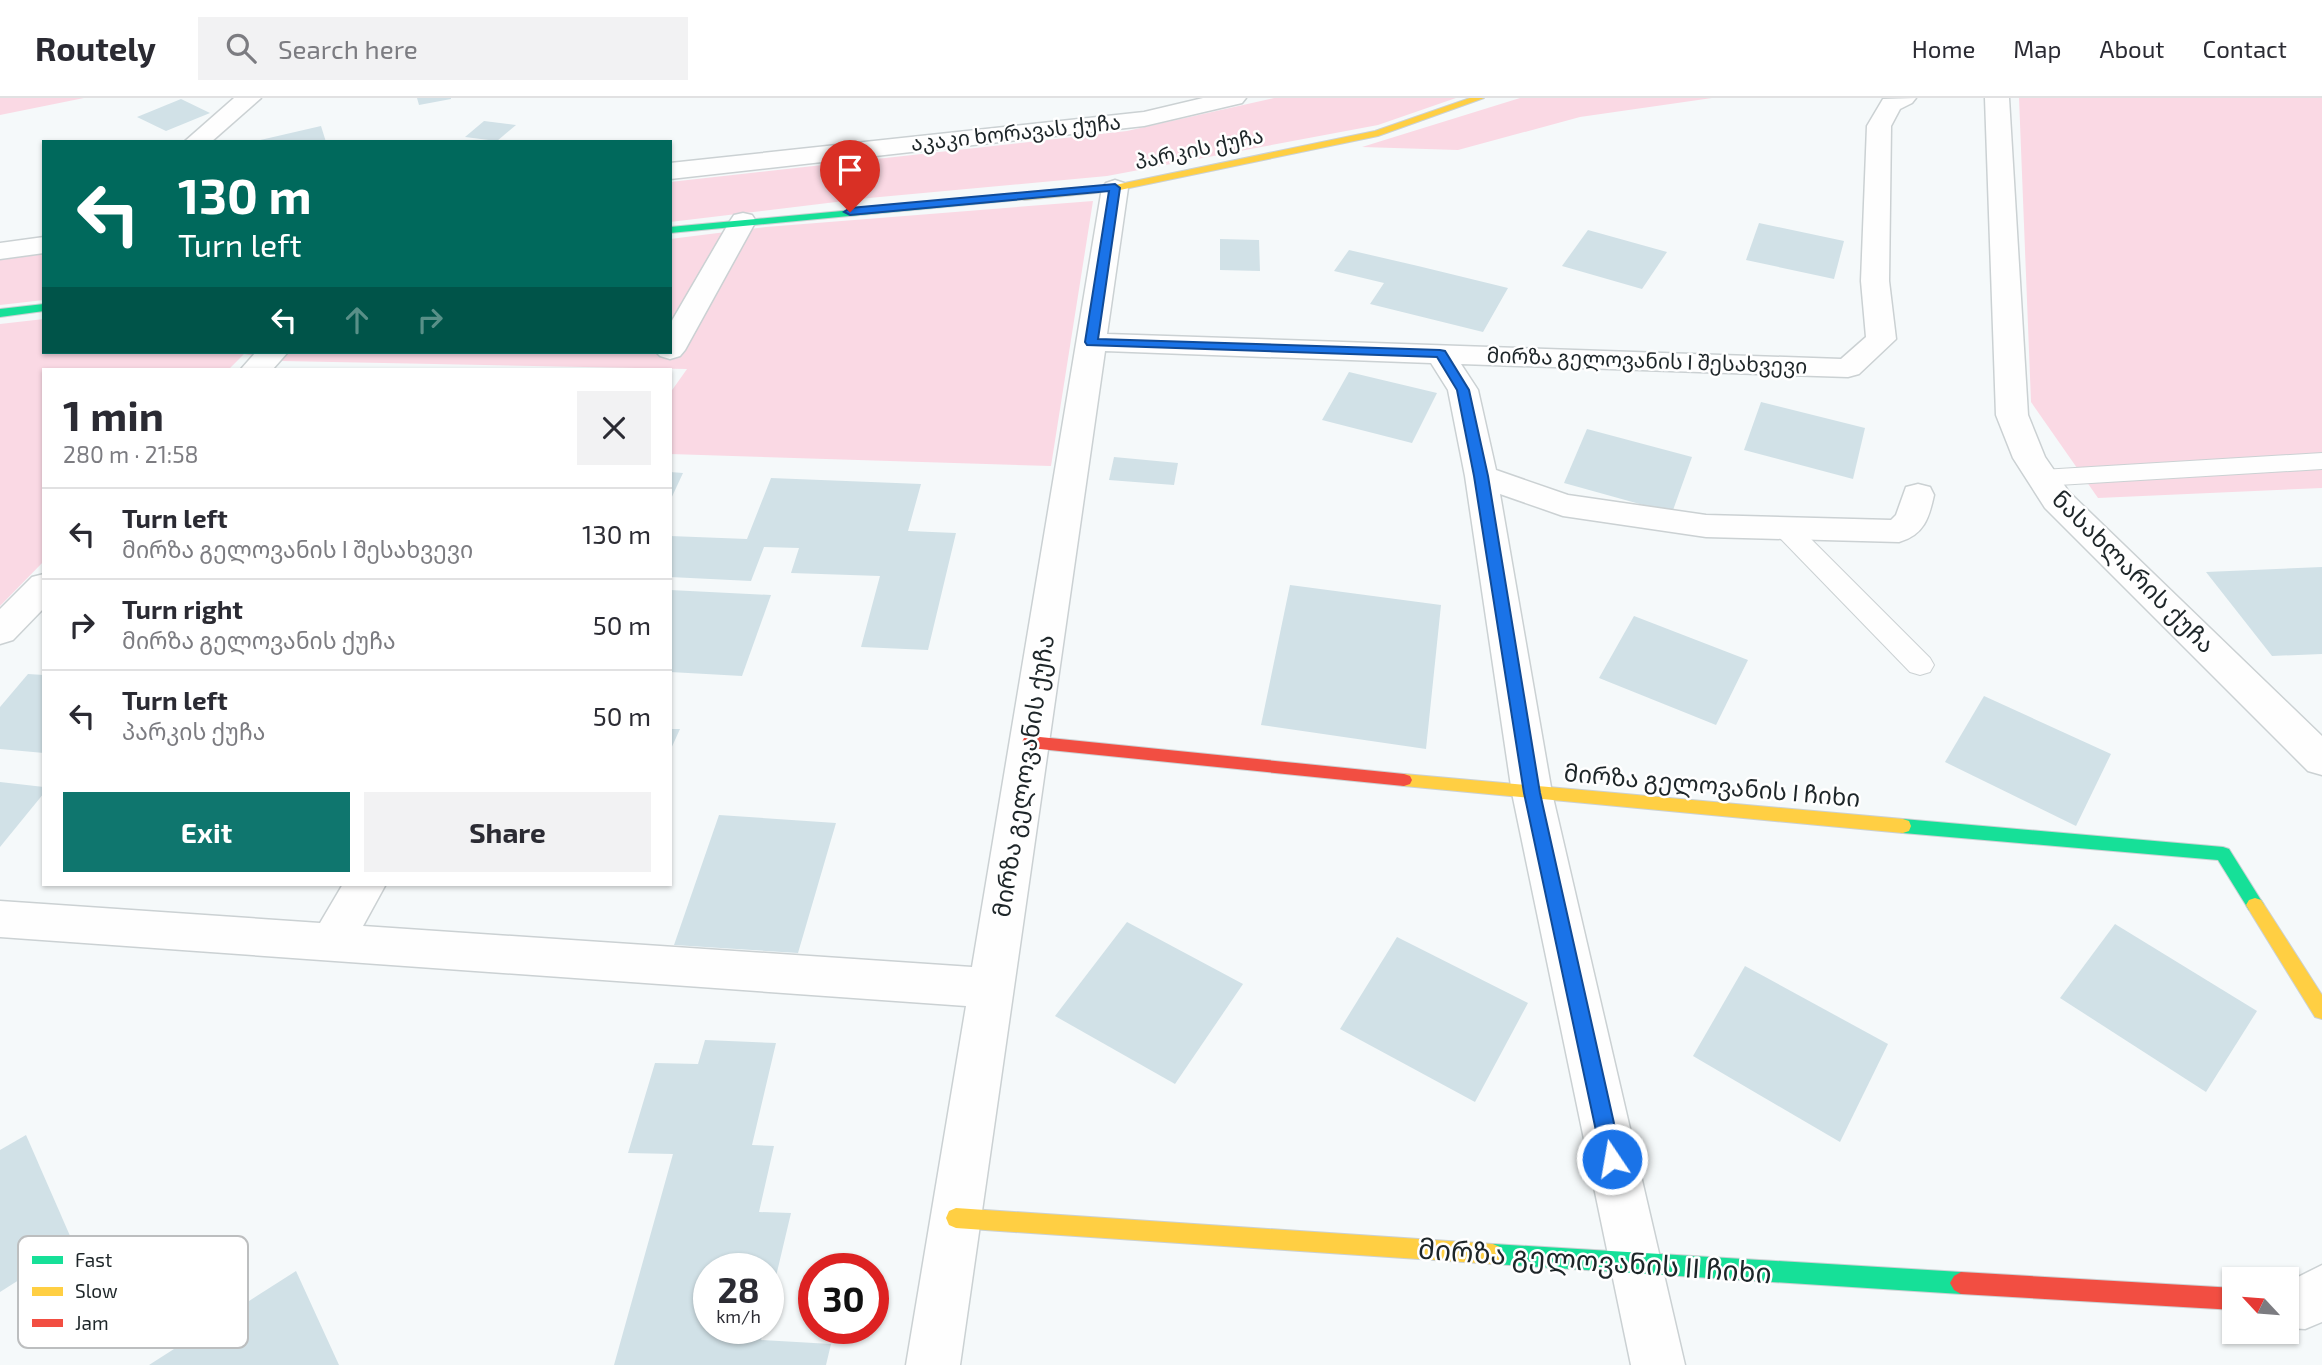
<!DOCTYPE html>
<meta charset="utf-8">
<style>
:root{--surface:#fff;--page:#f2f2f3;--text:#2b2b33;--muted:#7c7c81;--line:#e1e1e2;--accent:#0f766e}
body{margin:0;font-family:"Exo 2","Noto Sans Georgian",sans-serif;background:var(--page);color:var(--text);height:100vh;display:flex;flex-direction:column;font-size:26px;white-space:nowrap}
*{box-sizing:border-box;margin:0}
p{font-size:23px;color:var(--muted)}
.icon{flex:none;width:38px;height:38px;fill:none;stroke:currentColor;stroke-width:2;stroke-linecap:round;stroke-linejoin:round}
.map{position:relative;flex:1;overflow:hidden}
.side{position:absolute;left:42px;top:270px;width:630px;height:518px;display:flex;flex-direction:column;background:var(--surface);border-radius:0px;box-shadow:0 2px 5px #0004}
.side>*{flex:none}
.banner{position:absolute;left:42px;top:42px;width:630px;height:214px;border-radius:0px;box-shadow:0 2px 5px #0004;background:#00695c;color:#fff;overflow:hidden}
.needle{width:46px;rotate:296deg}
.fabs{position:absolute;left:2222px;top:1169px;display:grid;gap:14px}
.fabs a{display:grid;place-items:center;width:77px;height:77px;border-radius:0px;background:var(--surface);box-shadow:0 2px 5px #0004;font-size:35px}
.speed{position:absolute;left:693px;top:1155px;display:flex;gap:14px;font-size:35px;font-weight:700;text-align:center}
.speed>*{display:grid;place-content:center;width:91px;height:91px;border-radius:50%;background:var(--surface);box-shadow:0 2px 5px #0004;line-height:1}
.speed small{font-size:18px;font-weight:400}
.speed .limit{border:10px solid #d22;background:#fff;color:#111}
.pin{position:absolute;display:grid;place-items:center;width:60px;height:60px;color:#fff;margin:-72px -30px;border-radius:50% 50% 50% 0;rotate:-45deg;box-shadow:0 0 7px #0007}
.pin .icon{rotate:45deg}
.me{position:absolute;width:77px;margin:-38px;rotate:348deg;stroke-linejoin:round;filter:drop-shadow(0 0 5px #0008)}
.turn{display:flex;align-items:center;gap:24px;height:147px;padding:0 21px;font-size:32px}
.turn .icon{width:91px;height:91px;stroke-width:2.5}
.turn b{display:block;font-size:49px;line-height:60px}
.lanes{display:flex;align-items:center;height:66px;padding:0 21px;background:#0003;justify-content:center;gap:35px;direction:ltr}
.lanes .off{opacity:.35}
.round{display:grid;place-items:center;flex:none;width:74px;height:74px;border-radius:0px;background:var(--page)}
.headline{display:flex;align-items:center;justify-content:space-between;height:119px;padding:0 21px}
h1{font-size:42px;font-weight:700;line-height:52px}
.button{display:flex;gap:14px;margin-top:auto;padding:14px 21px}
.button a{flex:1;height:80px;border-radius:0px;background:var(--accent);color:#fff;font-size:28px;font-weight:700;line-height:80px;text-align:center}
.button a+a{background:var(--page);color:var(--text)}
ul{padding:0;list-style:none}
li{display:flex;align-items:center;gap:21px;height:91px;padding:0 21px;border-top:2px solid var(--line)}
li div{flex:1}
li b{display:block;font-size:26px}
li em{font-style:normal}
header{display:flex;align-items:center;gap:42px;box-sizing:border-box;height:98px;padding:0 35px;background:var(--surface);border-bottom:2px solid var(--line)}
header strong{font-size:33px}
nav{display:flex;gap:38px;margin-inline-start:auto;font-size:24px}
.search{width:490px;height:63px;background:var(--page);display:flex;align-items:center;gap:18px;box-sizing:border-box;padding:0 24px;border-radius:0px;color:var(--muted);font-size:26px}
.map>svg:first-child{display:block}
.green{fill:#fad9e4}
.building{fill:#d1e1e7}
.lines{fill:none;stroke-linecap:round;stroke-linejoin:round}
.lane-casing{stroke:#cbd1d3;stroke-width:2}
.street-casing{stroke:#cbd1d3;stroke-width:3}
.fast-casing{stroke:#cbd1d3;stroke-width:2}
.slow-casing{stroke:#cbd1d3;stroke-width:2}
.jam-casing{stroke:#cbd1d3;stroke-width:2}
.lane{fill:#fefefe;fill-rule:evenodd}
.street{fill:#fefefe;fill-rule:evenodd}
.fast{fill:#16e098;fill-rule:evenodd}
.slow{fill:#ffcf43;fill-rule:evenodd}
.jam{fill:#f24e42;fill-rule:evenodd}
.route{fill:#1a73e8;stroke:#114b97;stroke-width:2}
.labels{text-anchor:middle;stroke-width:5;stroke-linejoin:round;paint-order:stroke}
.far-street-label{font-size:21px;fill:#1e2629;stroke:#fff}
.street-label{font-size:24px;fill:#1e2629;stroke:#fff}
.near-street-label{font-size:28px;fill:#1e2629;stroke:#fff}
.key{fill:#fff;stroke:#bcbebf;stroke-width:2}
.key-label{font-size:19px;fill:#1e2629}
</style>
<header>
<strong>Routely</strong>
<div class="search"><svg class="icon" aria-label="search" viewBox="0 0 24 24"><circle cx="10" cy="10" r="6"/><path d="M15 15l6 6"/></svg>Search here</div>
<nav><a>Home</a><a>Map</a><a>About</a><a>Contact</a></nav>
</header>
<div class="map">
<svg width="2322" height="1267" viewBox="0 0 2322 1267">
<rect width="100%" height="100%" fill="#f5f9fa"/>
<!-- green -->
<g class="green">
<path d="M0 0H84L0 17Z"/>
<path d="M1274 0H1456L1378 27 1107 78 869 100 670 124V84L1127 33Z"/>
<path d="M1520 0H1712L1580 19 1458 52 1362 49Z"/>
<path d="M2019 0H2322V390L2098 400 2031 304Z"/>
<path d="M1093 103 1051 368 670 356V295L687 271 282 263 244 256 229 271H44V463L0 508V226L44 221V254H670V141L766 129Z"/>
<path d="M44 156V202L0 207V162Z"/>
</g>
<!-- building -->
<g class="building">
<path d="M417 0H451V1L419 7Z"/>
<path d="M181 1 210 15 166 33 137 19Z"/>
<path d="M484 23 516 27 497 43 465 39Z"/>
<path d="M321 28 326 44H256V43Z"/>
<path d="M1759 125 1844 143 1834 181 1746 162Z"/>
<path d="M1588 132 1667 154 1642 191 1562 168Z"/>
<path d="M1220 141 1259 142 1260 173 1220 172Z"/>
<path d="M1349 152 1418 168 1508 190 1483 234 1370 206 1384 185 1334 173Z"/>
<path d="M1349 274 1437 295 1412 345 1322 322Z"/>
<path d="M1761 304 1865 330 1853 381 1744 352Z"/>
<path d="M1587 331 1692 359 1672 415 1564 385Z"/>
<path d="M1114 359 1178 365 1174 387 1109 382Z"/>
<path d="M670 374 683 375 670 403Z"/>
<path d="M771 380 921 386 908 433 956 435 928 552 861 549 880 478 791 475 799 450 764 449 751 483 670 479V438L747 441Z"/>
<path d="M2322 469V556L2272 558 2206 474Z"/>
<path d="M1290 487 1441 507 1426 651 1261 627Z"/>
<path d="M670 492 771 497 742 578 670 574Z"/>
<path d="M1634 518 1748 562 1716 627 1599 580Z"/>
<path d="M28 576 44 577V655L0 651V609Z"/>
<path d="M1984 598 2111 656 2076 728 1945 664Z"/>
<path d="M670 631H680L670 653Z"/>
<path d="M0 684 44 689V695L0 749Z"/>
<path d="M719 717 836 725 798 855 674 847Z"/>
<path d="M1127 824 1243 886 1175 986 1055 918Z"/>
<path d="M2115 826 2257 913 2206 994 2060 900Z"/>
<path d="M1397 839 1528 905 1475 1004 1340 931Z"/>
<path d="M1745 868 1888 946 1840 1044 1693 958Z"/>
<path d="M705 942 776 945 752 1047 774 1048 759 1114 791 1115 769 1208 768 1171H709V1230H764L761 1242 831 1246 826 1267H614L673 1056 628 1055 655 965 698 966Z"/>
<path d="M26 1037 74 1147 0 1194V1052Z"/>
<path d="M296 1173 339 1267H149Z"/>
</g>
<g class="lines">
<!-- lane casing -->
<g class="lane-casing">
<g id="lane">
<path d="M2322 355V371L2042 388 2033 386 2029 380 2033 374 2042 372Z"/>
<path d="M1785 421 1794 424 1930 560 1934 567 1930 574 1920 577 1910 574 1776 436 1772 430 1776 424Z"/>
</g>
</g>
<!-- street casing -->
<g class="street-casing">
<g id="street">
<path d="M234 0H261L211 44H184Z"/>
<path d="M1203 0H1246L1242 5 1144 28 670 81V65L1144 14Z"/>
<path d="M1916 0 1912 5 1900 11 1891 28 1889 183 1896 241 1859 276 1848 279 1461 266 1478 292 1496 372 1568 397 1706 417 1891 422 1896 417 1906 389 1918 386 1930 389 1934 397C1929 420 1924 437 1899 444L1706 439 1563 418 1500 396 1552 695 1685 1267H1631L1512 695 1465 378 1448 292 1431 265 1105 253 960 1267H906L966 908 0 839V803L320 825 343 786H386L363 828 972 869 1102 90 1106 85 1115 82 1124 85 1128 90 1107 236 1841 261 1866 239 1861 183 1867 28 1883 1Z"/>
<path d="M1985 0H2009L2028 317 2045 359 2069 394 2322 638V677L2308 673 2045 410 2013 360 1996 317Z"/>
<path d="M743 115 752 117 756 123 685 252 680 258 670 261 660 258 656 254H670V226L730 123 734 117Z"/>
<path d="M44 139V155L0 161V145Z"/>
<path d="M256 254H288L273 271H241Z"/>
<path d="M44 476V510L13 542 0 546V511L32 479Z"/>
<path d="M2322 1167V1224L2305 1231 2287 1230V1181H2279L2287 1178 2298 1179Z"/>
</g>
</g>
<!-- fast casing -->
<g class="fast-casing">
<g id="fast">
<path d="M1024 96 1029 99 1028 101 670 135V129Z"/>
<path d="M44 206V213L0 219V211Z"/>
<path d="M1903 721 2223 749 2229 751 2264 807 2261 812 2255 814 2249 812 2218 762 1903 735 1897 733 1895 728 1897 723Z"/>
<path d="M1493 1146 1961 1174 1968 1178 1972 1185 1968 1192 1961 1196 1493 1166 1486 1163 1483 1156 1486 1149Z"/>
</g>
</g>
<!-- slow casing -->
<g class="slow-casing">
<g id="slow">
<path d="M1470 0H1484L1378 38 1115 93 1024 102 1019 99 1024 96 1115 87 1375 33Z"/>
<path d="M1404 676 1903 721 1909 723 1911 728 1909 733 1903 735 1404 688 1398 686 1396 682 1398 678Z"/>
<path d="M2255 800 2261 802 2322 897V921L2315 919 2249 812 2246 807 2249 802Z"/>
<path d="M956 1110 1493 1146 1500 1149 1503 1156 1500 1163 1493 1166 956 1130 949 1127 946 1120 949 1113Z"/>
</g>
</g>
<!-- jam casing -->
<g class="jam-casing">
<g id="jam">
<path d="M1030 638 1404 676 1410 678 1412 682 1410 686 1404 688 1030 650 1024 648 1022 644 1024 640Z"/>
<path d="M1961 1174 2235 1190V1212L1961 1196 1954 1192 1950 1185 1954 1178Z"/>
</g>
</g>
<!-- lane -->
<use href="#lane" class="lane"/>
<!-- street -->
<use href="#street" class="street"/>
<!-- fast -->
<use href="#fast" class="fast"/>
<!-- slow -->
<use href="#slow" class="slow"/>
<!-- jam -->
<use href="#jam" class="jam"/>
</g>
<!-- route -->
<path class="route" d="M1115 86 1120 90 1098 241 1440 252 1445 253 1469 292 1488 378 1540 695 1622 1061 1619 1068 1612 1071 1605 1068 1602 1061 1524 695 1474 378 1457 292 1437 259 1087 247 1085 244 1109 93 850 117 844 114 850 110Z"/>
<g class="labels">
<!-- far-street labels -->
<g class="far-street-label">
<text transform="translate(1016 35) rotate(-6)" y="7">აკაკი ხორავას ქუჩა</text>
<text transform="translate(1199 51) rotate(-12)" y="7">პარკის ქუჩა</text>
<text transform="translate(1647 263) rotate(2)" y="7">მირზა გელოვანის I შესახვევი</text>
</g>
<!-- street labels -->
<g class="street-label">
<text transform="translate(2133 474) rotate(45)" y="8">ნასახლარის ქუჩა</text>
<text transform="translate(1024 678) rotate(-81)" y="8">მირზა გელოვანის ქუჩა</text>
<text transform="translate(1712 688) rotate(5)" y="8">მირზა გელოვანის I ჩიხი</text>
</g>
<!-- near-street labels -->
<g class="near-street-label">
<text transform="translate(1595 1163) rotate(4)" y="10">მირზა გელოვანის II ჩიხი</text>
</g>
</g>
<!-- legend -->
<rect x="18" y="1138" width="230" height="112" rx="10" class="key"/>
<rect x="32" y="1158" width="31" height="8" fill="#16e098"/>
<rect x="32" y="1189" width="31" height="9" fill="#ffcf43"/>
<rect x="32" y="1221" width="31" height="8" fill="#f24e42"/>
<g class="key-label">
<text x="75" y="1169">Fast</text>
<text x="75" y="1200">Slow</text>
<text x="75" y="1232">Jam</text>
</g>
</svg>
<div class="fabs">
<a><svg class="needle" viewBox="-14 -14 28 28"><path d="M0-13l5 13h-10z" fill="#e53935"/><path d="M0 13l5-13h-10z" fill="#7c7c81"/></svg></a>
</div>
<div class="speed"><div>28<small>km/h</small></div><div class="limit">30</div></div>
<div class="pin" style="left:850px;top:114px;background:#d93025"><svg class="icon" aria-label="arrive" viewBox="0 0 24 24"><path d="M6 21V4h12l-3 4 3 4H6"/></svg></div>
<svg class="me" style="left:1612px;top:1061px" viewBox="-20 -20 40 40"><circle r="17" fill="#1a73e8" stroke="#fff" stroke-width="3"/><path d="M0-11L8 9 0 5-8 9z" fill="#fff"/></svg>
<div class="banner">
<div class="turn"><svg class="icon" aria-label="left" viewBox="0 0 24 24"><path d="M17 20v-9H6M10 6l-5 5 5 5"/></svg><div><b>130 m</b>Turn left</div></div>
<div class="lanes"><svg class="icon" aria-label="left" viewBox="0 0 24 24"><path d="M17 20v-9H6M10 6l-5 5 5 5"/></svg><svg class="icon off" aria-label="ahead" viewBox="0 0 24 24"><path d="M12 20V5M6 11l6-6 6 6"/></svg><svg class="icon off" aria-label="right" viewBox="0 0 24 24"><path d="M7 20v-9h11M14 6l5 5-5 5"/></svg></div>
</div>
<section class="side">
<div class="headline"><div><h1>1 min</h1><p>280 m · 21:58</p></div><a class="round"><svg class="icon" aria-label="close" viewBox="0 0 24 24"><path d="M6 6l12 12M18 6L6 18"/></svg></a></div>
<ul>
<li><svg class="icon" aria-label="left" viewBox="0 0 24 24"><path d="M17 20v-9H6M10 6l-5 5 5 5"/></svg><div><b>Turn left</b><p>მირზა გელოვანის I შესახვევი</p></div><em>130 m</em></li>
<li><svg class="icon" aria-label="right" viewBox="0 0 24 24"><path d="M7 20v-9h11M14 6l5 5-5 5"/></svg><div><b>Turn right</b><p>მირზა გელოვანის ქუჩა</p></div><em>50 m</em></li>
<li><svg class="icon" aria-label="left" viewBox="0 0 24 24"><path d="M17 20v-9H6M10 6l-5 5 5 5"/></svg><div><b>Turn left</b><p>პარკის ქუჩა</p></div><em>50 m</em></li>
</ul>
<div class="button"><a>Exit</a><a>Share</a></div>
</section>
</div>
